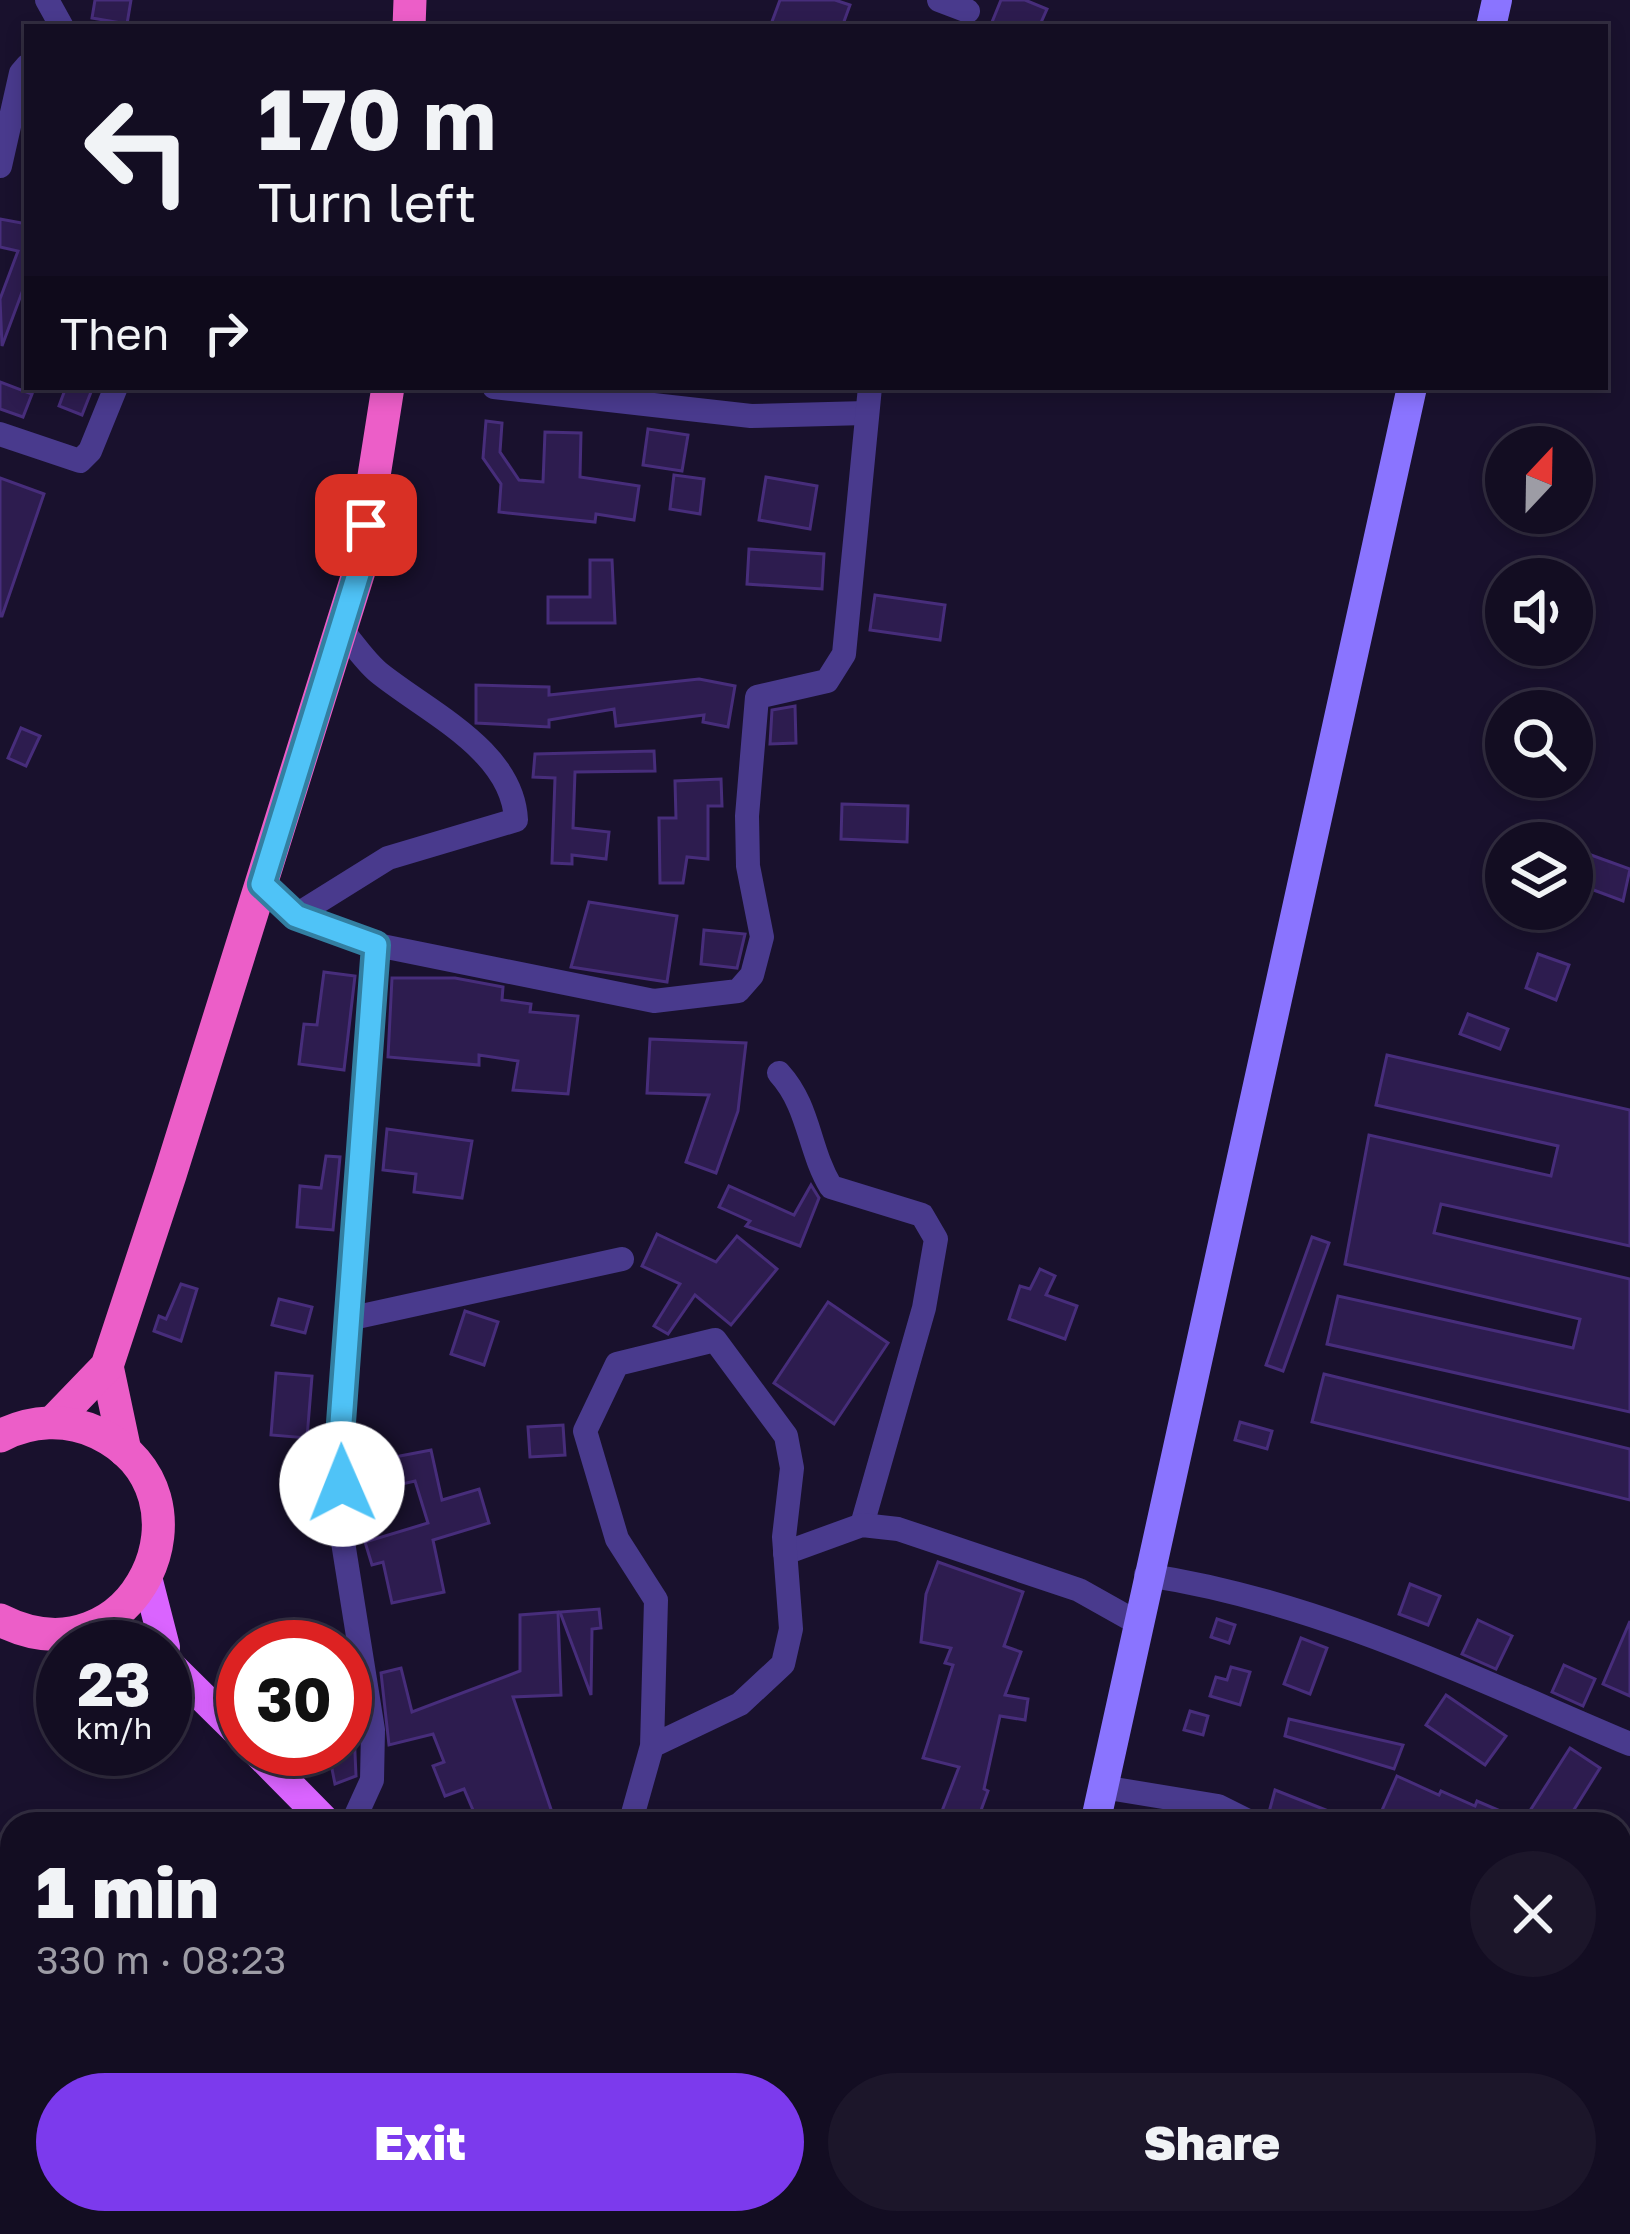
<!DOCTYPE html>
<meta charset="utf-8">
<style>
:root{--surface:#130d22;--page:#1c162a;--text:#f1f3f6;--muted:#9d9ca5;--line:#322d40;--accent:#7c3aed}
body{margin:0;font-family:"Golos Text",sans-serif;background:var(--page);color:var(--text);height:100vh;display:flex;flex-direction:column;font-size:45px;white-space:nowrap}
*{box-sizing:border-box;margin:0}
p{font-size:39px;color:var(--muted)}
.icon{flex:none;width:66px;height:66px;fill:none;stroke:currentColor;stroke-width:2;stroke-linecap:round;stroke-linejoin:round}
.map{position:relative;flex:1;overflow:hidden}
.side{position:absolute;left:0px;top:1812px;width:1632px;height:423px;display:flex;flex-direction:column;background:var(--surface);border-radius:36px 36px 0 0;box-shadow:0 6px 18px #0003,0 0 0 3px var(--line)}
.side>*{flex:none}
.guide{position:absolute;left:24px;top:24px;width:1584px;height:366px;border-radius:0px;box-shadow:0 6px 18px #0003,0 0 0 3px var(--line);background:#130d22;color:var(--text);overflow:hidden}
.needle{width:78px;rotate:22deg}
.buttons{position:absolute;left:1485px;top:426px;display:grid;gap:24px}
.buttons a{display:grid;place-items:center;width:108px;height:108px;border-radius:50%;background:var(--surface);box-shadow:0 6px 18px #0003,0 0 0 3px var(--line);font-size:60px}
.speed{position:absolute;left:36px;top:1620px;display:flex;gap:24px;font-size:60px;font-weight:700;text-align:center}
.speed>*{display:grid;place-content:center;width:156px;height:156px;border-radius:50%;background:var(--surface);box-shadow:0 6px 18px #0003,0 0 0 3px var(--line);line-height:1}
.speed small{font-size:30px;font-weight:400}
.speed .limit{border:18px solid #d22;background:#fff;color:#111}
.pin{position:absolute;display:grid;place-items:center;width:102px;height:102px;color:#fff;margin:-51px;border-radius:24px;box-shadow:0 6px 18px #0006}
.me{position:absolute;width:132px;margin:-66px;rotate:359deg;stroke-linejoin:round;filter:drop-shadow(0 0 9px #0008)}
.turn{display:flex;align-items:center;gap:42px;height:252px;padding:0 36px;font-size:54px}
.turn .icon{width:156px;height:156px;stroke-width:2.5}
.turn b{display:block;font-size:84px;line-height:102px}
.then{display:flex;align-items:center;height:114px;padding:0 36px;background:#0003;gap:24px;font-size:45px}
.round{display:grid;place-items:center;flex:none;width:126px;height:126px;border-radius:63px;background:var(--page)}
.head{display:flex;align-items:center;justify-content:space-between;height:204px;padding:0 36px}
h1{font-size:72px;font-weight:800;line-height:90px}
.button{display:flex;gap:24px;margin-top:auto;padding:24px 36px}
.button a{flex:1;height:138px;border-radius:72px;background:var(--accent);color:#fff;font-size:48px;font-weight:800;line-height:138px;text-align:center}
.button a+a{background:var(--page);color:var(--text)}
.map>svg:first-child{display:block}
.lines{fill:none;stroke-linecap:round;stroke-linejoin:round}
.stream{stroke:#09194d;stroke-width:6}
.building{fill:#2d1c4f;stroke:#472d7b;stroke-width:3}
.minor{stroke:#493a8d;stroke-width:24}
.secondary{stroke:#8a74ff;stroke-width:30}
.primary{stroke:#da64ff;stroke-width:30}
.trunk{stroke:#ec5ec8;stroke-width:33}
.route-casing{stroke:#337fa1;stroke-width:30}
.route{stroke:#4fc3f7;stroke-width:21}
</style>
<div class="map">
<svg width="1630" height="2234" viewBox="0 0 1630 2234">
<rect width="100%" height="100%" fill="#19112d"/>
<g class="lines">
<!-- stream -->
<g class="stream">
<path d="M1620 1863 1630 1854"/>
<path d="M1284 2234 1292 2223"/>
</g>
</g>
<!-- building -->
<g class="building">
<path d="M95 0H131L127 24 92 18Z"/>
<path d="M780 0H835L850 5 842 27H770Z"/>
<path d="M1001 0H1025L1047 9 1039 27H990Z"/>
<path d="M0 219 27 224V279L2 346 0 299 18 251 0 247Z"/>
<path d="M0 382 32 394 23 417 0 409Z"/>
<path d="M66 387H93L82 415 59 406Z"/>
<path d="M486 421 502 423 500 452 519 480 543 482 545 432 581 433 580 477 639 486 634 520 596 514 595 522 499 512 501 484 483 458Z"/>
<path d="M648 429 688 435 682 471 643 465Z"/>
<path d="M674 475 704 479 700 514 670 509Z"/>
<path d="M766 477 817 486 810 529 759 520Z"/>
<path d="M0 478 44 494 2 616H0Z"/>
<path d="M749 549 824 554 822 589 747 584Z"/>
<path d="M590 560H612L615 623H548V597H590Z"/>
<path d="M875 595 945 605 940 640 870 630Z"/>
<path d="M699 679 735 686 728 727 703 722 704 715 616 726 614 709 549 720V727L476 723V685L549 687V695Z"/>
<path d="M795 706 796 743 770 744 772 710Z"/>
<path d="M21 728 40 736 26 766 8 758Z"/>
<path d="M654 751 655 771 575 772 573 828 609 832 606 859 572 855V864L552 863 555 778 533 777 535 754Z"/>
<path d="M721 779 722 806H708V859L687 857 683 883H660L659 818H676L675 781Z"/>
<path d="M842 804 908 806 907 842 841 839Z"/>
<path d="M1580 851 1630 869 1623 901 1572 882Z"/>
<path d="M589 902 677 916 667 982 571 967Z"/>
<path d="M704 930 745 934 737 968 701 964Z"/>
<path d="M1538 954 1569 965 1556 1000 1526 988Z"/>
<path d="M324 972 355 976 344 1070 299 1064 304 1024 317 1025Z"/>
<path d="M392 978H455L503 987 502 1000 531 1004 530 1012 578 1016 568 1094 513 1090 518 1061 479 1055V1065L388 1057Z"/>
<path d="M1468 1014 1508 1029 1500 1049 1460 1034Z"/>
<path d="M650 1039 746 1043 738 1111 716 1173 686 1162 709 1095 647 1093Z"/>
<path d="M1387 1055 1630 1110V1246L1441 1204 1434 1233 1630 1279V1412L1327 1344 1338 1296 1573 1348 1580 1319 1345 1264 1369 1135 1551 1176 1558 1146 1376 1105Z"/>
<path d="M387 1129 472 1141 462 1198 414 1192 416 1174 383 1170Z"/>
<path d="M326 1156 340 1157 333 1230 297 1227 300 1186 321 1188Z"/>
<path d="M811 1185 819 1198 800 1246 746 1226 750 1221 719 1207 729 1186 794 1215Z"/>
<path d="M657 1234 716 1262 737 1236 777 1269 731 1325 695 1295 668 1334 654 1326 680 1284 642 1266Z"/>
<path d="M1312 1237 1329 1243 1283 1371 1266 1365Z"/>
<path d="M1040 1269 1055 1276 1046 1295 1077 1306 1065 1339 1009 1319 1020 1286 1030 1289Z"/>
<path d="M181 1284 197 1289 181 1341 154 1331 159 1316 166 1319Z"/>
<path d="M279 1299 312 1307 305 1333 272 1325Z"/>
<path d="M828 1302 888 1343 834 1424 774 1383Z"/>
<path d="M465 1311 498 1322 484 1365 451 1354Z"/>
<path d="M276 1373 312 1376 307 1438 271 1435Z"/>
<path d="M1324 1374 1630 1449V1500L1312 1422Z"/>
<path d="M1240 1422 1272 1431 1267 1449 1235 1440Z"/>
<path d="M563 1425 565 1455 530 1457 528 1427Z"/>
<path d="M431 1450 442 1500 479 1489 489 1523 433 1540 444 1592 392 1603 383 1562 372 1565 365 1542 428 1523 415 1481 380 1489 374 1461Z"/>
<path d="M938 1562 1023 1592 1004 1646 1021 1652 1005 1695 1028 1699 1025 1720 1000 1716 984 1789 988 1791 976 1824H937L959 1767 923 1758 953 1665 945 1663 951 1648 921 1642 926 1594Z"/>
<path d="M1410 1584 1440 1596 1428 1625 1399 1614Z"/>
<path d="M599 1609 601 1628 592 1629 591 1695 560 1612Z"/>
<path d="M558 1612 561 1695 513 1697 556 1824H479L464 1789 445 1796 433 1766 444 1762 433 1734 389 1745 381 1673 401 1668 412 1712 520 1671V1615Z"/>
<path d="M1217 1619 1235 1625 1229 1643 1211 1637Z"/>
<path d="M1478 1620 1512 1636 1496 1669 1462 1654Z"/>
<path d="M1630 1621V1696L1603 1684Z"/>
<path d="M1301 1638 1327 1648 1310 1694 1284 1684Z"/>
<path d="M1564 1665 1595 1679 1583 1706 1552 1692Z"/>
<path d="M1231 1667 1250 1672 1240 1705 1210 1696 1216 1677 1227 1680Z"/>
<path d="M1446 1695 1506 1736 1485 1765 1426 1725Z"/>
<path d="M353 1708 356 1776 335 1784 328 1749H345V1709Z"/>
<path d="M1190 1711 1208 1716 1203 1735 1184 1730Z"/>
<path d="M1289 1719 1403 1745 1394 1769 1285 1736Z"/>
<path d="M1570 1748 1600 1768 1565 1824H1537L1526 1817Z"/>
<path d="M1397 1776 1439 1795 1441 1791 1475 1806 1477 1801 1531 1824H1376Z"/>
<path d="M1275 1790 1359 1823V1824H1289L1268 1816Z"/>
</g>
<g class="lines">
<!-- minor -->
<g class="minor">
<path d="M47 0 62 27"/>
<path d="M939 0 968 11"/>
<path d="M0 166 21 73 27 66"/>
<path d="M494 387 751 416 866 413"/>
<path d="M0 434 80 461 90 451 116 387"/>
<path d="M262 883 295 916 377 945 654 1001 738 991 752 975 762 937 748 866 747 816 757 697 827 681 844 654 870 387"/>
<path d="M295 916 388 858 516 820C513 750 427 712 378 672 364 660 353 643 341 629"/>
<path d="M779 1073C810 1107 808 1149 831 1187L922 1215 936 1239 924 1308 862 1525"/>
<path d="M348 1319 622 1259"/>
<path d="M785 1553 862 1525 898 1529 1079 1590 1136 1622"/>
<path d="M1146 1575C1318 1601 1471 1677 1630 1744"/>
<path d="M1102 1787 1218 1806 1254 1824"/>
<path d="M352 1824 372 1780 373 1730 343 1542 339 1450 377 945"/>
<path d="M630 1824 652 1746 656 1600 617 1539 585 1431 617 1364 715 1340 786 1436 792 1468 784 1537 791 1629 783 1664 740 1704 652 1746"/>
<path d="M0 1998 12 1996"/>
<path d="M1620 2185 1630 2182"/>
<path d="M95 2234V2223"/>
<path d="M1366 2234 1375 2223"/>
</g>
<!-- secondary -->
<g class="secondary">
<path d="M1491 27 1497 0"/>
<path d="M1095 1824 1412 387"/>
<path d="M1034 2234V2223"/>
</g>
<!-- primary -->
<g class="primary">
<path d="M147 1577 165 1647"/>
<path d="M88 1633 128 1647"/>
<path d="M165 1660 243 1737"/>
<path d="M254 1749 328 1824"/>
<path d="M655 2223 663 2234"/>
</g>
<!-- trunk -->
<g class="trunk">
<path d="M409 27 410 0"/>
<path d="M107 1366 125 1451"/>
<path d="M53 1422 107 1366 170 1175 359 571 388 387"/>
<path d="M0 1436C31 1420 66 1418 98 1433 224 1494 134 1688 0 1620"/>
</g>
</g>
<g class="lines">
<!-- route casing -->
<g class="route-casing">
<path id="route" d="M342 1484 339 1450 376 945 296 916 262 884 359 571 366 525"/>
</g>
<!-- route -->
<use href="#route" class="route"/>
</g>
</svg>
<div class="buttons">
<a><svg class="needle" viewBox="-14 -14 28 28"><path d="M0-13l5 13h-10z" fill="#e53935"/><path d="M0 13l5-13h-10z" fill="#9d9ca5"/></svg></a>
<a><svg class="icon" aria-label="sound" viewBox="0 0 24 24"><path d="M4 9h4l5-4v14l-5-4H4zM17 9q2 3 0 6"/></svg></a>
<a><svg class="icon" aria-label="search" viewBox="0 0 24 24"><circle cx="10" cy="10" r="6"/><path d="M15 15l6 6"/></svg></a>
<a><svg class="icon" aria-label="layers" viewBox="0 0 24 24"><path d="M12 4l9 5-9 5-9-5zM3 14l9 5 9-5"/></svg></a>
</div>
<div class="speed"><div>23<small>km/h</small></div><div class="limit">30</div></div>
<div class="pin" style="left:366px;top:525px;background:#d93025"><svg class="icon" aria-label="arrive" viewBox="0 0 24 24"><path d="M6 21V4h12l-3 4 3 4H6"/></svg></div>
<svg class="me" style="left:342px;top:1484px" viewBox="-20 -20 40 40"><circle r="19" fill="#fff"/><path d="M0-13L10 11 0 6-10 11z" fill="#4fc3f7"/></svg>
<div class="guide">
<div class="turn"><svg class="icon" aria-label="left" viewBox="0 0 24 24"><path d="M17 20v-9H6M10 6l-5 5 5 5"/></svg><div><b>170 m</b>Turn left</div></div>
<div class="then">Then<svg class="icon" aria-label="right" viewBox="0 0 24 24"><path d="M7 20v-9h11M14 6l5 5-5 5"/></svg></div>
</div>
<section class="side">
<div class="head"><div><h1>1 min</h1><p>330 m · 08:23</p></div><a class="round"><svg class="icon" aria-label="close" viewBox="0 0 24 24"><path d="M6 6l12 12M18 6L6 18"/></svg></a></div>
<div class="button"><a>Exit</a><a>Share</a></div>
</section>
</div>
